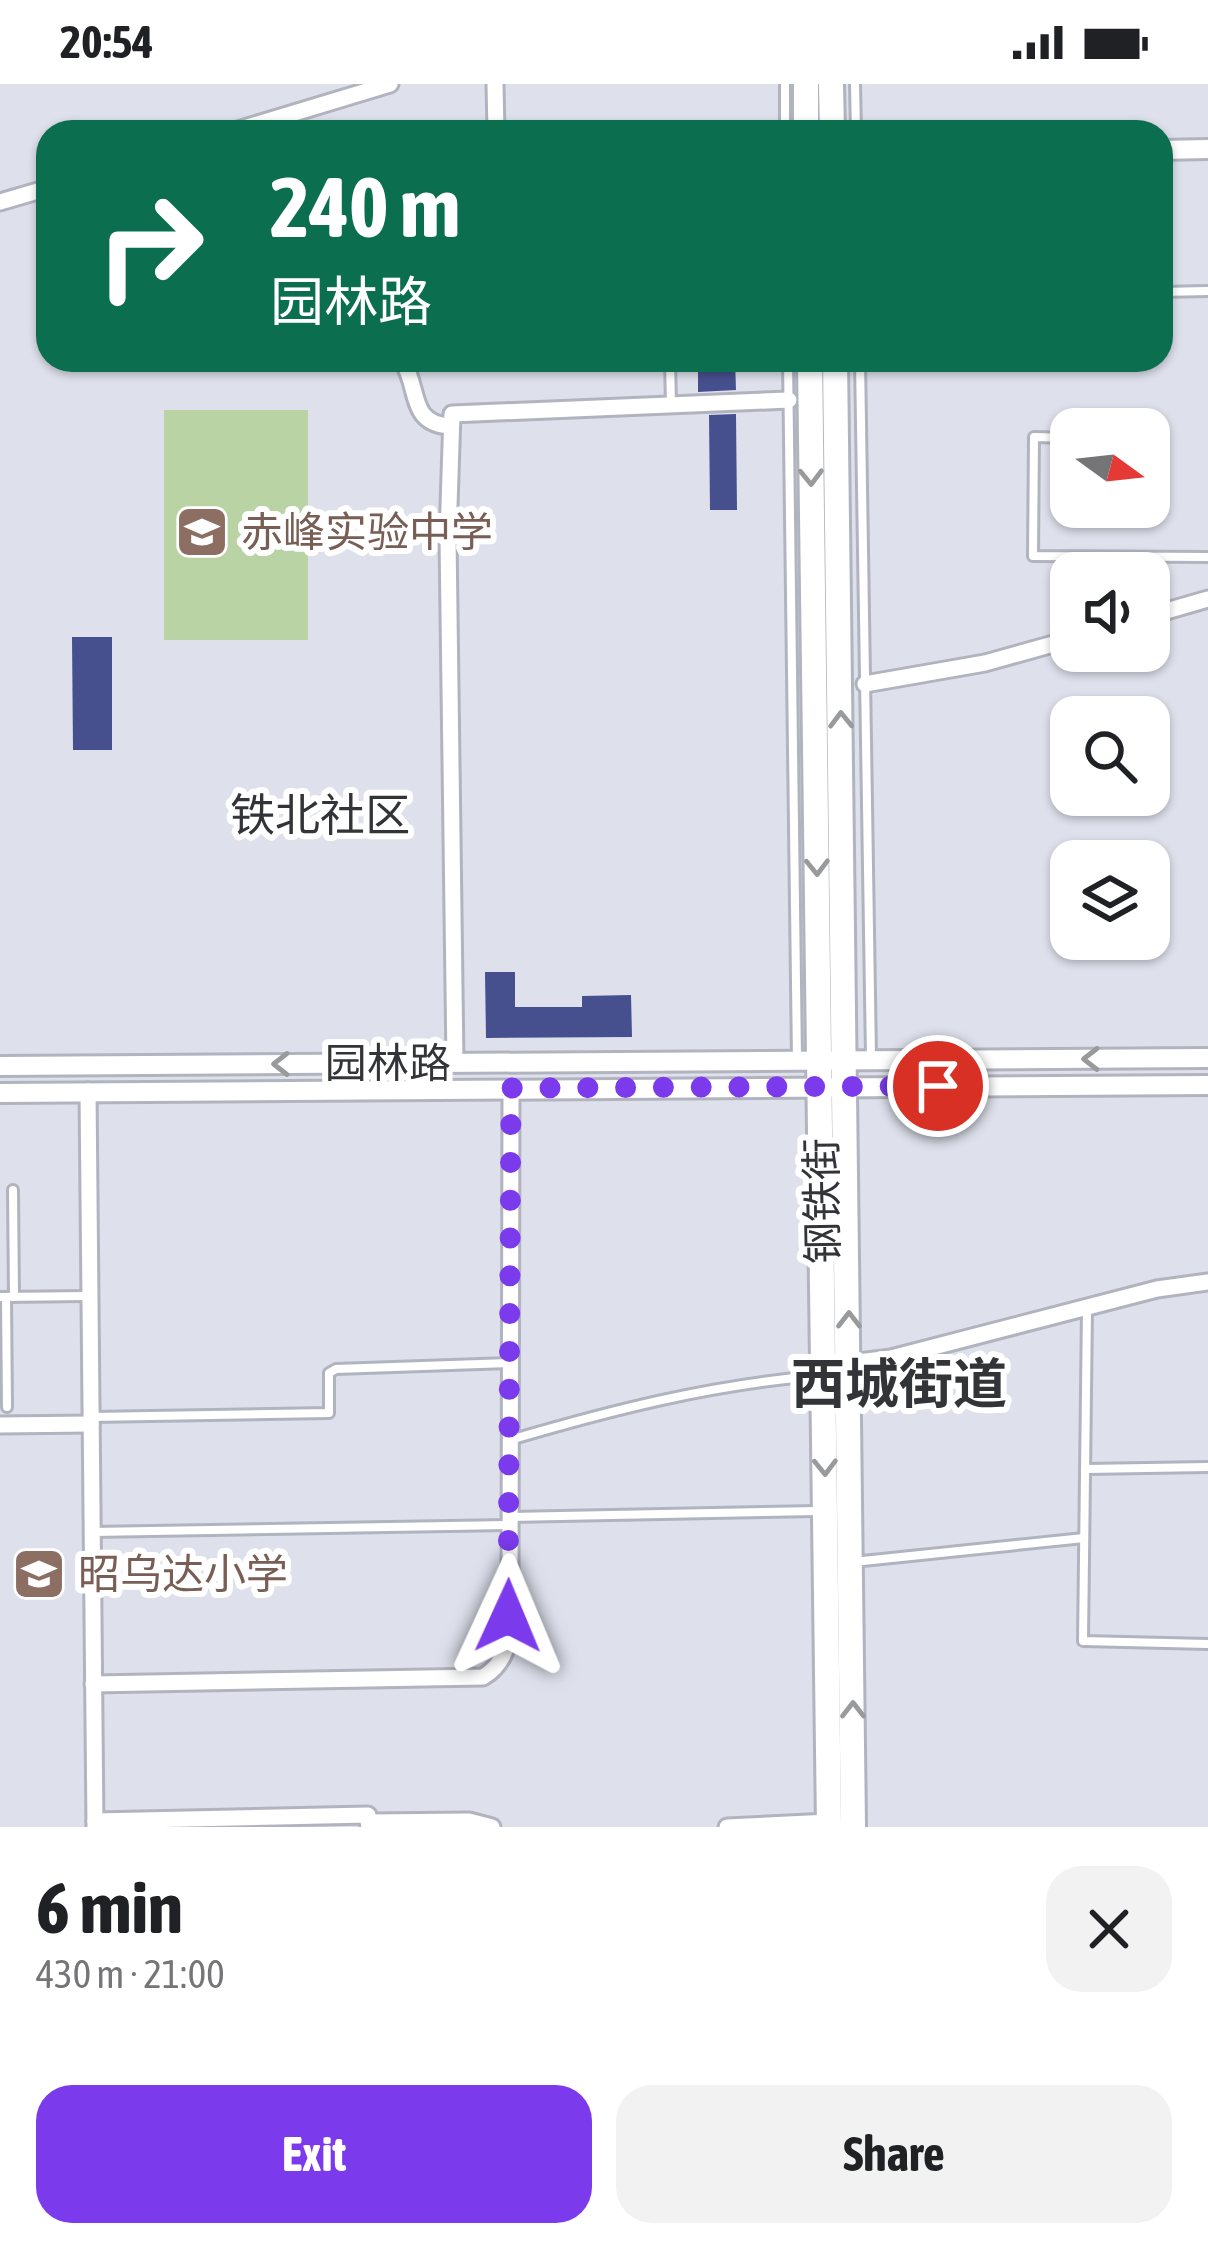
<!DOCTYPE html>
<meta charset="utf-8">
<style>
:root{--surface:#fff;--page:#f2f2f2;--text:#202124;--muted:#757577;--accent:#7c3aed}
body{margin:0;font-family:"Asap Condensed","Noto Sans SC",sans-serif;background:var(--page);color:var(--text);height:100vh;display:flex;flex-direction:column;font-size:45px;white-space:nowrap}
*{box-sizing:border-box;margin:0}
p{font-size:39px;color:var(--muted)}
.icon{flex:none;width:66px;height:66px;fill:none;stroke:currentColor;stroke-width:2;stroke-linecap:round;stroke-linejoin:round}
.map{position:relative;height:1743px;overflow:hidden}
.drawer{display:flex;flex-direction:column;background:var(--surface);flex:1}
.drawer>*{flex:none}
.hud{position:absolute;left:36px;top:36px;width:1137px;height:252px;border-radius:36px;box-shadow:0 3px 9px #0004;background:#0b6e4f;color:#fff;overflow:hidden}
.needle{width:78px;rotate:105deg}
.buttons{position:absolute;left:1050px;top:324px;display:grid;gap:24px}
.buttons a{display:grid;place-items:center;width:120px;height:120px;border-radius:24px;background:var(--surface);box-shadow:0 3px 9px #0004;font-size:60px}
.pin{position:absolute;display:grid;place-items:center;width:102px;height:102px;color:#fff;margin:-51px;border:6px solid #fff;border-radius:50%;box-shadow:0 3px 12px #0007}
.me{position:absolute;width:132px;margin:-66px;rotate:1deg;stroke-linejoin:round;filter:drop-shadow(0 0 9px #0008)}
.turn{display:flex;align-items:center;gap:42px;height:252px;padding:0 36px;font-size:54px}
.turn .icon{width:156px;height:156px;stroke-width:2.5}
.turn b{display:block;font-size:84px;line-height:102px}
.round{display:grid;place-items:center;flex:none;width:126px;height:126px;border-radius:36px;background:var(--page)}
.head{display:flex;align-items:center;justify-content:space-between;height:204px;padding:0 36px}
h1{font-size:72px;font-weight:700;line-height:90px}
.cta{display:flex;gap:24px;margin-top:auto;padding:24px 36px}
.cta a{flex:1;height:138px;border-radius:36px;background:var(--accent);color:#fff;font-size:48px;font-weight:700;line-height:138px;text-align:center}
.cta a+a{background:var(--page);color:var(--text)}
.status{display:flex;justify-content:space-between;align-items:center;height:84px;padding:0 60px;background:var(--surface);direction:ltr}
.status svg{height:33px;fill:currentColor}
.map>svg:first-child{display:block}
.green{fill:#b9d3a4}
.building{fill:#46508e}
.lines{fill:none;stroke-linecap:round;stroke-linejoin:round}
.service-casing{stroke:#b1b4bf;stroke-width:14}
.minor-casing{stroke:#b1b4bf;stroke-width:21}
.tertiary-casing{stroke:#b1b4bf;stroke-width:24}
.trunk-casing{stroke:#b1b4bf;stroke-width:30}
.service{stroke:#fff;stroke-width:8}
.minor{stroke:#fff;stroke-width:15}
.tertiary{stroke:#fff;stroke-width:18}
.trunk{stroke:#fff;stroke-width:24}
.oneway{stroke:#999a9c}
.route{stroke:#7c3aed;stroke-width:21;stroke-dasharray:0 37.8}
.labels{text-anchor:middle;stroke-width:12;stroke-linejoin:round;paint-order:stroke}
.education-label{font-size:42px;fill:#785e54;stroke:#fff;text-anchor:start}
.street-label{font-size:42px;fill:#333438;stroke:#fff}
.neighbourhood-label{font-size:45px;fill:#333438;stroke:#fff}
.district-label{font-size:54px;font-weight:bold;fill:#333438;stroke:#fff}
</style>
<div class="status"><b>20:54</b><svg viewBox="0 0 49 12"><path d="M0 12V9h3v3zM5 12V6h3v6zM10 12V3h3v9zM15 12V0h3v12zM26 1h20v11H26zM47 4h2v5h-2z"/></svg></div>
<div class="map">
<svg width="1208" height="1743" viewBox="0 0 1208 1743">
<rect width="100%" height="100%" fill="#dee1ec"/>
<!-- green -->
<rect class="green" x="164" y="326" width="144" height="230"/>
<!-- building -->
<g class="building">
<path d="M698 276H735L736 306 698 308Z"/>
<path d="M736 330 737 426H710L709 331Z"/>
<path d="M72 553H112V666H73Z"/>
<path d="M485 888H515V923H582V912L631 911 632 953 486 954Z"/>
</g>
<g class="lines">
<!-- service casing -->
<g class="service-casing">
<g id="service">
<path d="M785 0V48"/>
<path d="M855 0 856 48"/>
<path d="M1161 208 1208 207"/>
<path d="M670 276 671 321"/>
<path d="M788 276 797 976"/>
<path d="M860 276 871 974"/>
<path d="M1071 354 1034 353 1033 472 1208 473"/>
<path d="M13 1106 14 1213"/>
<path d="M0 1213 89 1212"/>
<path d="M6 1213 7 1323"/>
<path d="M1087 1225 1083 1557 1208 1560"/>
<path d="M91 1333 329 1329V1289L336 1285 509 1279"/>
<path d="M510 1356C612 1326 710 1301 816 1292"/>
<path d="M1085 1385 1208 1383"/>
<path d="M510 1433 818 1427"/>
<path d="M92 1448 509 1441"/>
<path d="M853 1478 1084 1454"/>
</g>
</g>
<!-- minor casing -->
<g class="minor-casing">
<g id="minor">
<path d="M495 0 496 48"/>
<path d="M231 48 390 0"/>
<path d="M0 118 48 104"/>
<path d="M402 276C420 304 408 339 449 342"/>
<path d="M1149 532 1208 515"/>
<path d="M865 600 985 579 1071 555"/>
<path d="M455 979 448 453 452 330 789 316"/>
<path d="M88 1007 95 1743"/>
<path d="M850 1279 891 1274 1157 1205 1208 1198"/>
<path d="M0 1341 91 1340"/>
<path d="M93 1600 483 1593C517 1573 509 1533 510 1498L511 1004"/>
<path d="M95 1737 368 1731 369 1743"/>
<path d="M368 1738 469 1737 492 1743"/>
<path d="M727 1743 829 1738"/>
</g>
</g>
<!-- tertiary casing -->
<g class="tertiary-casing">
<g id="tertiary">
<path d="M1161 66 1208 65"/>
<path d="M0 982 1208 974"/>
<path d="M0 1009 1208 1001"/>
</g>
</g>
<!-- trunk casing -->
<g class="trunk-casing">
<g id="trunk">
<path d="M806 0V48"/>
<path d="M831 0 832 48"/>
<path d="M810 276 829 1743"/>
<path d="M835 276 853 1743"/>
</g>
</g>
<!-- service -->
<use href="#service" class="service"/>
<!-- minor -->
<use href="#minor" class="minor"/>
<!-- tertiary -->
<use href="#tertiary" class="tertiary"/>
<!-- trunk -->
<use href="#trunk" class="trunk"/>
</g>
<!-- one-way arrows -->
<defs><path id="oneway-chevron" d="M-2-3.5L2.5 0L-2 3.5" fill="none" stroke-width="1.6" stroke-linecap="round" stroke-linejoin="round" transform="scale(3)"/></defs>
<g class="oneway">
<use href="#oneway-chevron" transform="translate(811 393) rotate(89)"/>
<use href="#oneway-chevron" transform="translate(841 636) rotate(-91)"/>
<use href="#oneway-chevron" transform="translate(817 783) rotate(89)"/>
<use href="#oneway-chevron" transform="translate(1091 975) rotate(180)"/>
<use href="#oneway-chevron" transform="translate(281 980) rotate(180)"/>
<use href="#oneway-chevron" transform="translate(849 1236) rotate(-90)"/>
<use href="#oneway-chevron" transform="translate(825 1383) rotate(89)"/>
<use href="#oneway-chevron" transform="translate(853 1626) rotate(-90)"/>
</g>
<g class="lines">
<!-- route -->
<path class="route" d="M508 1532 511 1004 938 1002"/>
</g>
<!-- icons -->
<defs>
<g id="school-square" transform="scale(2.7)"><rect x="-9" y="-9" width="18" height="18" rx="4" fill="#8d6e63" stroke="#fff"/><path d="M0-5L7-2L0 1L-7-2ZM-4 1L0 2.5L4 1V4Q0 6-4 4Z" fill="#fff"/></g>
</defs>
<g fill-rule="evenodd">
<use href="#school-square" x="202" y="448"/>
<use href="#school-square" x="39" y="1490"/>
</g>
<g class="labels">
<!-- education labels -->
<g class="education-label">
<text x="241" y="463">赤峰实验中学</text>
<text x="78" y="1505">昭乌达小学</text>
</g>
<!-- street labels -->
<g class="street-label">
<text x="388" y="994">园林路</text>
<text transform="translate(822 1117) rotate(-91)" y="15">钢铁街</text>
</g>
<!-- neighbourhood labels -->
<g class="neighbourhood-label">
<text x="320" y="747">铁北社区</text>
</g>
<!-- district labels -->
<g class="district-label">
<text x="899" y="1319">西城街道</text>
</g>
</g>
</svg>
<div class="buttons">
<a><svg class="needle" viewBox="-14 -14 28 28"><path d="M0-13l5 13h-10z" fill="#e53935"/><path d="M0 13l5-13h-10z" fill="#757577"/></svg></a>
<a><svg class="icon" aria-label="sound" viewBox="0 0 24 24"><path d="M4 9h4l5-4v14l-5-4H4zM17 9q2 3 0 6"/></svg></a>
<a><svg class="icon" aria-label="search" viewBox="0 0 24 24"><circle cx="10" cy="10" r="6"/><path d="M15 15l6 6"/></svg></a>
<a><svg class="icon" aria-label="layers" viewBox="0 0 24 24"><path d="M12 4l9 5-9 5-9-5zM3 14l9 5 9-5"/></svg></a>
</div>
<div class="pin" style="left:938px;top:1002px;background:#d93025"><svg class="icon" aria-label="arrive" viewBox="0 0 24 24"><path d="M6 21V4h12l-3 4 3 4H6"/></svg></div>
<svg class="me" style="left:508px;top:1532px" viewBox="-20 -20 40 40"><path d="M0-17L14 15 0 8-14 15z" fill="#7c3aed" stroke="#fff" stroke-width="4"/></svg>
<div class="hud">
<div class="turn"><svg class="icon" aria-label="right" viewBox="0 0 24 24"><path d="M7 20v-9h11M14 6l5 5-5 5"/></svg><div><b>240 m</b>园林路</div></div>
</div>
</div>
<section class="drawer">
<div class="head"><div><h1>6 min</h1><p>430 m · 21:00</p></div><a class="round"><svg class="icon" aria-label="close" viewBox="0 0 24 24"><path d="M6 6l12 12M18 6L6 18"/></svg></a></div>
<div class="cta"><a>Exit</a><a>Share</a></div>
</section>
